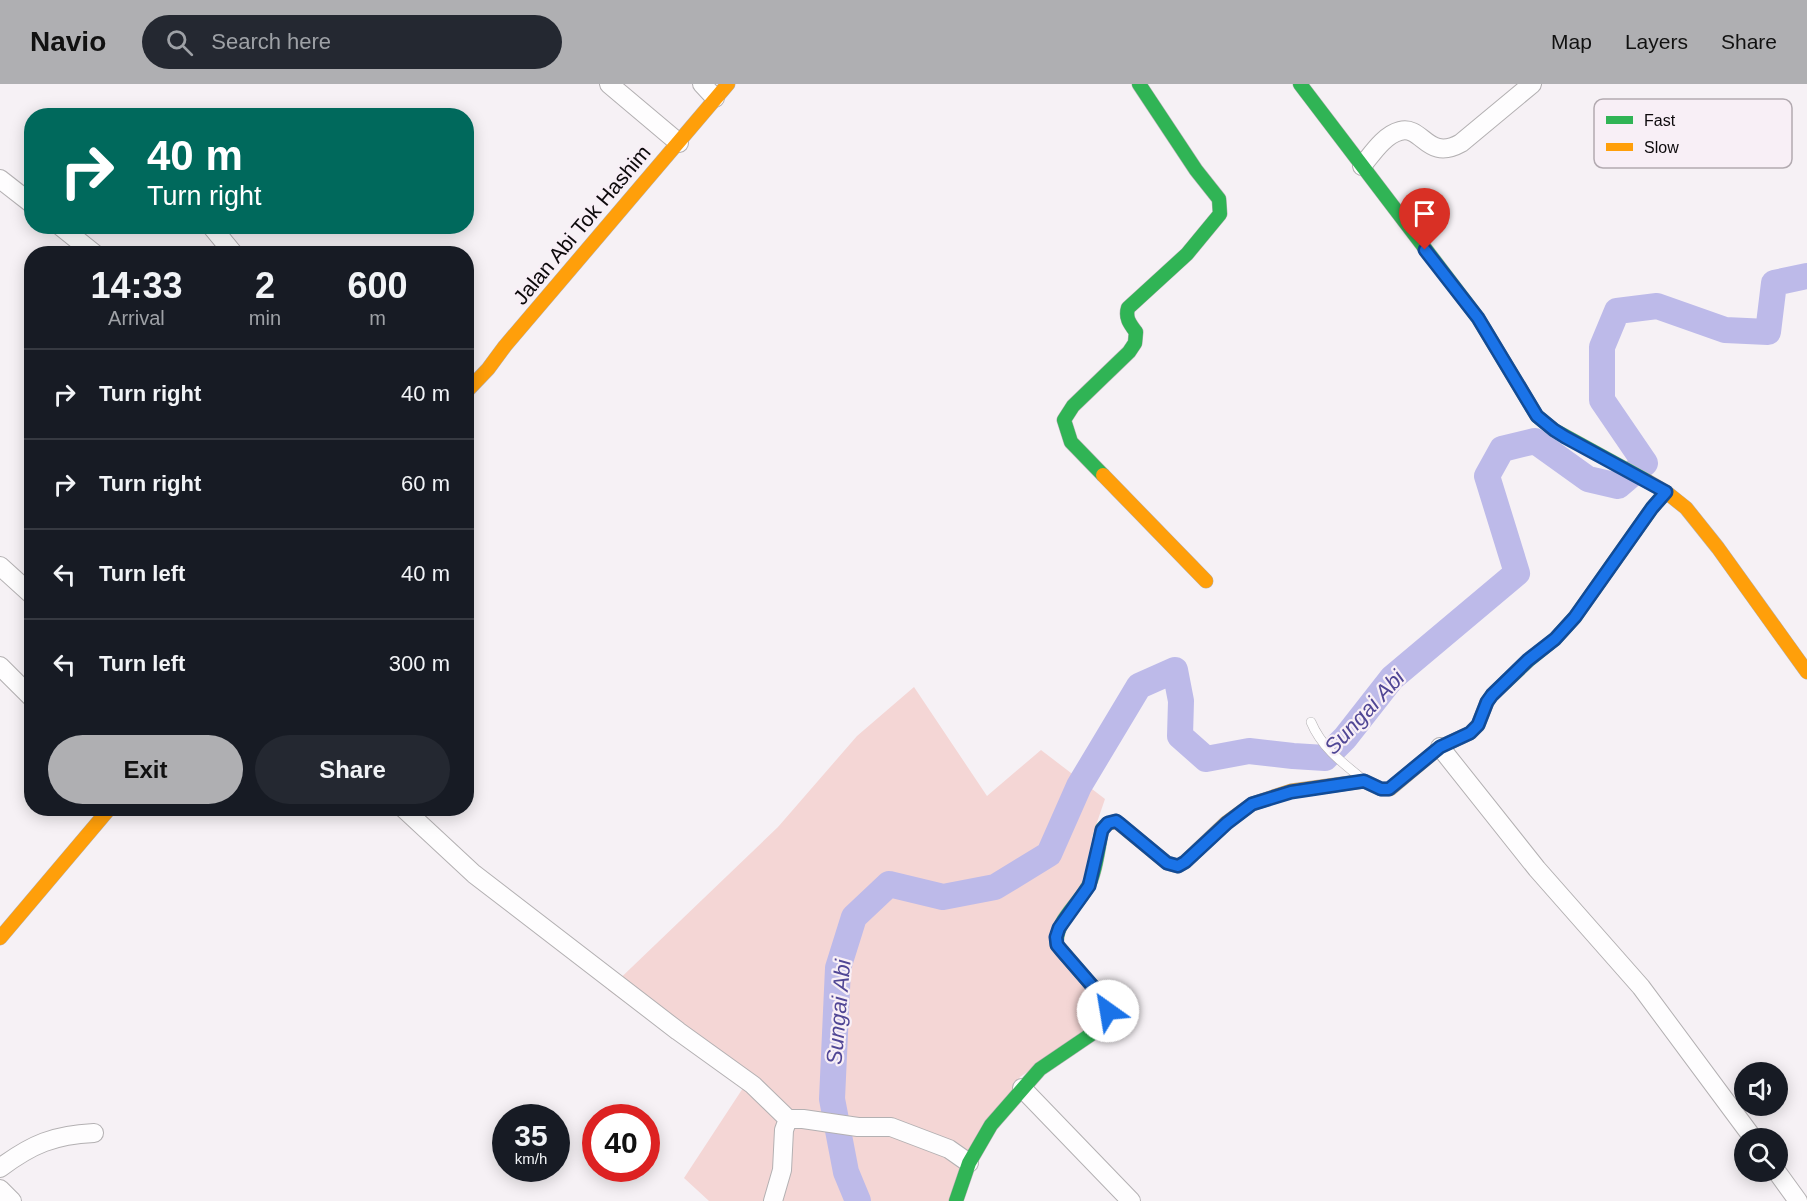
<!DOCTYPE html>
<style>
:root{--surface:#171b24;--page:#242831;--text:#f1f3f6;--muted:#9ea1a6;--line:#363941;--accent:#afafb2}
body{margin:0;font-family:Arial,sans-serif;background:var(--page);color:var(--text);height:100vh;display:flex;flex-direction:column;font-size:22px;white-space:nowrap}
*{box-sizing:border-box;margin:0}
p{font-size:20px;color:var(--muted)}
.icon{flex:none;width:33px;height:33px;fill:none;stroke:currentColor;stroke-width:2;stroke-linecap:round;stroke-linejoin:round}
.map{position:relative;flex:1;overflow:hidden}
.panel{position:absolute;left:24px;top:162px;width:450px;height:570px;display:flex;flex-direction:column;background:var(--surface);border-radius:24px;box-shadow:0 3px 15px #0003}
.panel>*{flex:none}
.top-card{position:absolute;left:24px;top:24px;width:450px;height:126px;border-radius:24px;box-shadow:0 3px 15px #0003;background:#00695c;color:#fff;overflow:hidden}
.tools{position:absolute;left:1734px;top:978px;display:grid;gap:12px}
.tools a{display:grid;place-items:center;width:54px;height:54px;border-radius:50%;background:var(--surface);box-shadow:0 3px 15px #0003;font-size:30px}
.speed{position:absolute;left:492px;top:1020px;display:flex;gap:12px;font-size:30px;font-weight:700;text-align:center}
.speed>*{display:grid;place-content:center;width:78px;height:78px;border-radius:50%;background:var(--surface);box-shadow:0 3px 15px #0003;line-height:1}
.speed small{font-size:15px;font-weight:400}
.speed .limit{border:9px solid #d22;background:#fff;color:#111}
.pin{position:absolute;display:grid;place-items:center;width:51px;height:51px;color:#fff;margin:-62px -26px;border-radius:50% 50% 50% 0;rotate:-45deg;box-shadow:0 0 6px #0007}
.pin .icon{rotate:45deg}
.me{position:absolute;width:66px;margin:-33px;rotate:328deg;stroke-linejoin:round;filter:drop-shadow(0 0 4px #0008)}
.turn{display:flex;align-items:center;gap:21px;height:126px;padding:0 24px;font-size:27px}
.turn .icon{width:78px;height:78px;stroke-width:2.5}
.turn b{display:block;font-size:42px;line-height:51px}
.eta{display:flex;justify-content:space-evenly;align-items:center;height:102px;text-align:center}
.eta b{font-size:36px;font-weight:700;line-height:42px}
.cta{display:flex;gap:12px;margin-top:auto;padding:12px 24px}
.cta a{flex:1;height:69px;border-radius:36px;background:var(--accent);color:#111;font-size:24px;font-weight:700;line-height:69px;text-align:center}
.cta a+a{background:var(--page);color:var(--text)}
ul{padding:0;list-style:none}
li{display:flex;align-items:center;gap:18px;height:90px;padding:0 24px;border-top:2px solid var(--line)}
li div{flex:1}
li b{display:block;font-size:22px}
li em{font-style:normal}
header{display:flex;align-items:center;gap:36px;box-sizing:border-box;height:84px;padding:0 30px;background:var(--accent);color:#111}
header strong{font-size:28px}
nav{display:flex;gap:33px;margin-inline-start:auto;font-size:21px}
.search{width:420px;height:54px;background:var(--page);display:flex;align-items:center;gap:15px;box-sizing:border-box;padding:0 21px;border-radius:33px;color:var(--muted);font-size:22px}
.map>svg:first-child{display:block}
.green{fill:#f4d6d5}
.lines{fill:none;stroke-linecap:round;stroke-linejoin:round}
.river{stroke:#bdbae9;stroke-width:26}
.lane-casing{stroke:#b3b0b2;stroke-width:10}
.street-casing{stroke:#b3b0b2;stroke-width:20}
.fast-casing{stroke:#b3b0b2;stroke-width:15}
.slow-casing{stroke:#b3b0b2;stroke-width:15}
.lane{stroke:#fefdfe;stroke-width:9}
.street{stroke:#fefdfe;stroke-width:18}
.fast{stroke:#30b455;stroke-width:14}
.slow{stroke:#ff9f0a;stroke-width:14}
.route-casing{stroke:#114b97;stroke-width:15}
.route{stroke:#1a73e8;stroke-width:10}
.labels{text-anchor:middle;stroke-width:4.5;stroke-linejoin:round;paint-order:stroke}
.street-label{font-size:21px;fill:#0d0a0c;stroke:#f8eff6}
.water-label{font-size:22px;font-style:italic;fill:#504695;stroke:#f8eff6}
.key{fill:#f8eff6;stroke:#b2aab0;stroke-width:1.5}
.key-label{font-size:16px;fill:#0d0a0c}
</style>
<header>
<strong>Navio</strong>
<div class="search"><svg class="icon" aria-label="search" viewBox="0 0 24 24"><circle cx="10" cy="10" r="6"/><path d="M15 15l6 6"/></svg>Search here</div>
<nav><a>Map</a><a>Layers</a><a>Share</a></nav>
</header>
<div class="map">
<svg width="1807" height="1117" viewBox="0 0 1807 1117">
<rect width="100%" height="100%" fill="#f6f1f5"/>
<!-- green -->
<path class="green" d="M914 603 987 712 1041 666 1105 715 1093 750 1081 806 1049 853 1105 917 1095 943 1020 993 951 1117H709L684 1094 743 1004 608 906 778 743 857 652Z"/>
<g class="lines">
<!-- river -->
<path class="river" d="M858 1117 846 1088 832 1015 838 884 854 833 889 800 943 813 995 803 1049 770 1079 702 1139 602 1175 586 1181 617 1180 652 1206 675 1249 667 1293 672 1325 674 1345 654 1392 594 1517 489 1487 392 1502 365 1535 357 1588 395 1618 402 1645 379 1602 316V263L1617 227 1657 222 1725 246 1768 248 1774 199 1807 192"/>
<!-- lane casing -->
<g class="lane-casing">
<path id="lane" d="M1311 638C1321 662 1340 677 1360 693"/>
</g>
<!-- street casing -->
<g class="street-casing">
<g id="street">
<path d="M609 0 679 59"/>
<path d="M702 0 715 14"/>
<path d="M1362 82C1372 70 1384 51 1400 47 1423 41 1427 78 1461 59L1532 0"/>
<path d="M0 95 32 120"/>
<path d="M60 142 95 170"/>
<path d="M211 142 234 170"/>
<path d="M0 482 32 511"/>
<path d="M0 582 32 614"/>
<path d="M1440 663 1537 785 1641 903 1753 1054"/>
<path d="M403 724 474 790 678 947 753 1001 788 1035 784 1046 782 1086 773 1117"/>
<path d="M1022 1004 1131 1117"/>
<path d="M788 1035H803L858 1043H891L949 1065 969 1079"/>
<path d="M0 1084C32 1060 54 1051 94 1049"/>
<path d="M1777 1088 1798 1117"/>
<path d="M0 1105 12 1117"/>
</g>
</g>
<!-- fast casing -->
<g class="fast-casing">
<g id="fast">
<path d="M1300 0 1478 234 1537 332 1554 346 1647 397"/>
<path d="M1103 391 1071 358 1064 336 1073 322 1129 268 1135 259 1136 248C1130 240 1125 234 1128 224L1187 170 1220 130 1219 115 1196 86 1139 0"/>
<path d="M1487 618 1492 611 1529 576 1555 555 1575 533 1652 424 1666 408"/>
<path d="M956 1117 969 1079 991 1041 1040 985 1096 947 1107 933 1108 920 1057 861C1054 839 1077 822 1087 804 1095 793 1099 760 1102 745L1107 740"/>
</g>
</g>
<!-- slow casing -->
<g class="slow-casing">
<g id="slow">
<path d="M466 308 488 285 505 262 728 0"/>
<path d="M1103 391 1206 497"/>
<path d="M1647 397 1666 408 1686 424 1718 464 1807 588"/>
<path d="M1107 740 1116 737 1167 779 1178 782 1185 778 1226 739 1252 720 1291 707 1364 697 1381 705H1390L1440 663 1470 649 1478 641 1487 618"/>
<path d="M0 854 110 724"/>
</g>
</g>
<!-- lane -->
<use href="#lane" class="lane"/>
<!-- street -->
<use href="#street" class="street"/>
<!-- fast -->
<use href="#fast" class="fast"/>
<!-- slow -->
<use href="#slow" class="slow"/>
</g>
<g class="lines">
<!-- route casing -->
<g class="route-casing">
<path id="route" d="M1108 927V920L1062 867 1057 861 1056 853 1059 844 1089 802 1102 746 1108 739 1116 737 1120 740 1167 779 1178 782 1185 778 1227 739 1252 720 1291 708 1364 697 1381 705H1389L1440 663 1470 649 1478 641 1487 618 1492 611 1528 576 1555 555 1575 533 1652 424 1666 408 1565 353 1554 346 1537 332 1478 234 1425 166"/>
</g>
<!-- route -->
<use href="#route" class="route"/>
</g>
<g class="labels">
<!-- street labels -->
<g class="street-label">
<text transform="translate(582 141) rotate(-50)" y="7">Jalan Abi Tok Hashim</text>
</g>
<!-- water labels -->
<g class="water-label">
<text transform="translate(1364 628) rotate(-47)" y="8">Sungai Abi</text>
<text transform="translate(838 928) rotate(-85)" y="8">Sungai Abi</text>
</g>
</g>
<!-- legend -->
<rect x="1594" y="15" width="198" height="69" rx="9" class="key"/>
<rect x="1606" y="32" width="27" height="8" fill="#30b455"/>
<rect x="1606" y="59" width="27" height="8" fill="#ff9f0a"/>
<g class="key-label">
<text x="1644" y="42">Fast</text>
<text x="1644" y="69">Slow</text>
</g>
</svg>
<div class="tools">
<a><svg class="icon" aria-label="sound" viewBox="0 0 24 24"><path d="M4 9h4l5-4v14l-5-4H4zM17 9q2 3 0 6"/></svg></a>
<a><svg class="icon" aria-label="search" viewBox="0 0 24 24"><circle cx="10" cy="10" r="6"/><path d="M15 15l6 6"/></svg></a>
</div>
<div class="speed"><div>35<small>km/h</small></div><div class="limit">40</div></div>
<div class="pin" style="left:1425px;top:166px;background:#d93025"><svg class="icon" aria-label="arrive" viewBox="0 0 24 24"><path d="M6 21V4h12l-3 4 3 4H6"/></svg></div>
<svg class="me" style="left:1108px;top:927px" viewBox="-20 -20 40 40"><circle r="19" fill="#fff"/><path d="M0-13L10 11 0 6-10 11z" fill="#1a73e8"/></svg>
<div class="top-card">
<div class="turn"><svg class="icon" aria-label="right" viewBox="0 0 24 24"><path d="M7 20v-9h11M14 6l5 5-5 5"/></svg><div><b>40 m</b>Turn right</div></div>
</div>
<section class="panel">
<div class="eta">
<div><b>14:33</b><p>Arrival</p></div>
<div><b>2</b><p>min</p></div>
<div><b>600</b><p>m</p></div>
</div>
<ul>
<li><svg class="icon" aria-label="right" viewBox="0 0 24 24"><path d="M7 20v-9h11M14 6l5 5-5 5"/></svg><div><b>Turn right</b></div><em>40 m</em></li>
<li><svg class="icon" aria-label="right" viewBox="0 0 24 24"><path d="M7 20v-9h11M14 6l5 5-5 5"/></svg><div><b>Turn right</b></div><em>60 m</em></li>
<li><svg class="icon" aria-label="left" viewBox="0 0 24 24"><path d="M17 20v-9H6M10 6l-5 5 5 5"/></svg><div><b>Turn left</b></div><em>40 m</em></li>
<li><svg class="icon" aria-label="left" viewBox="0 0 24 24"><path d="M17 20v-9H6M10 6l-5 5 5 5"/></svg><div><b>Turn left</b></div><em>300 m</em></li>
</ul>
<div class="cta"><a>Exit</a><a>Share</a></div>
</section>
</div>
